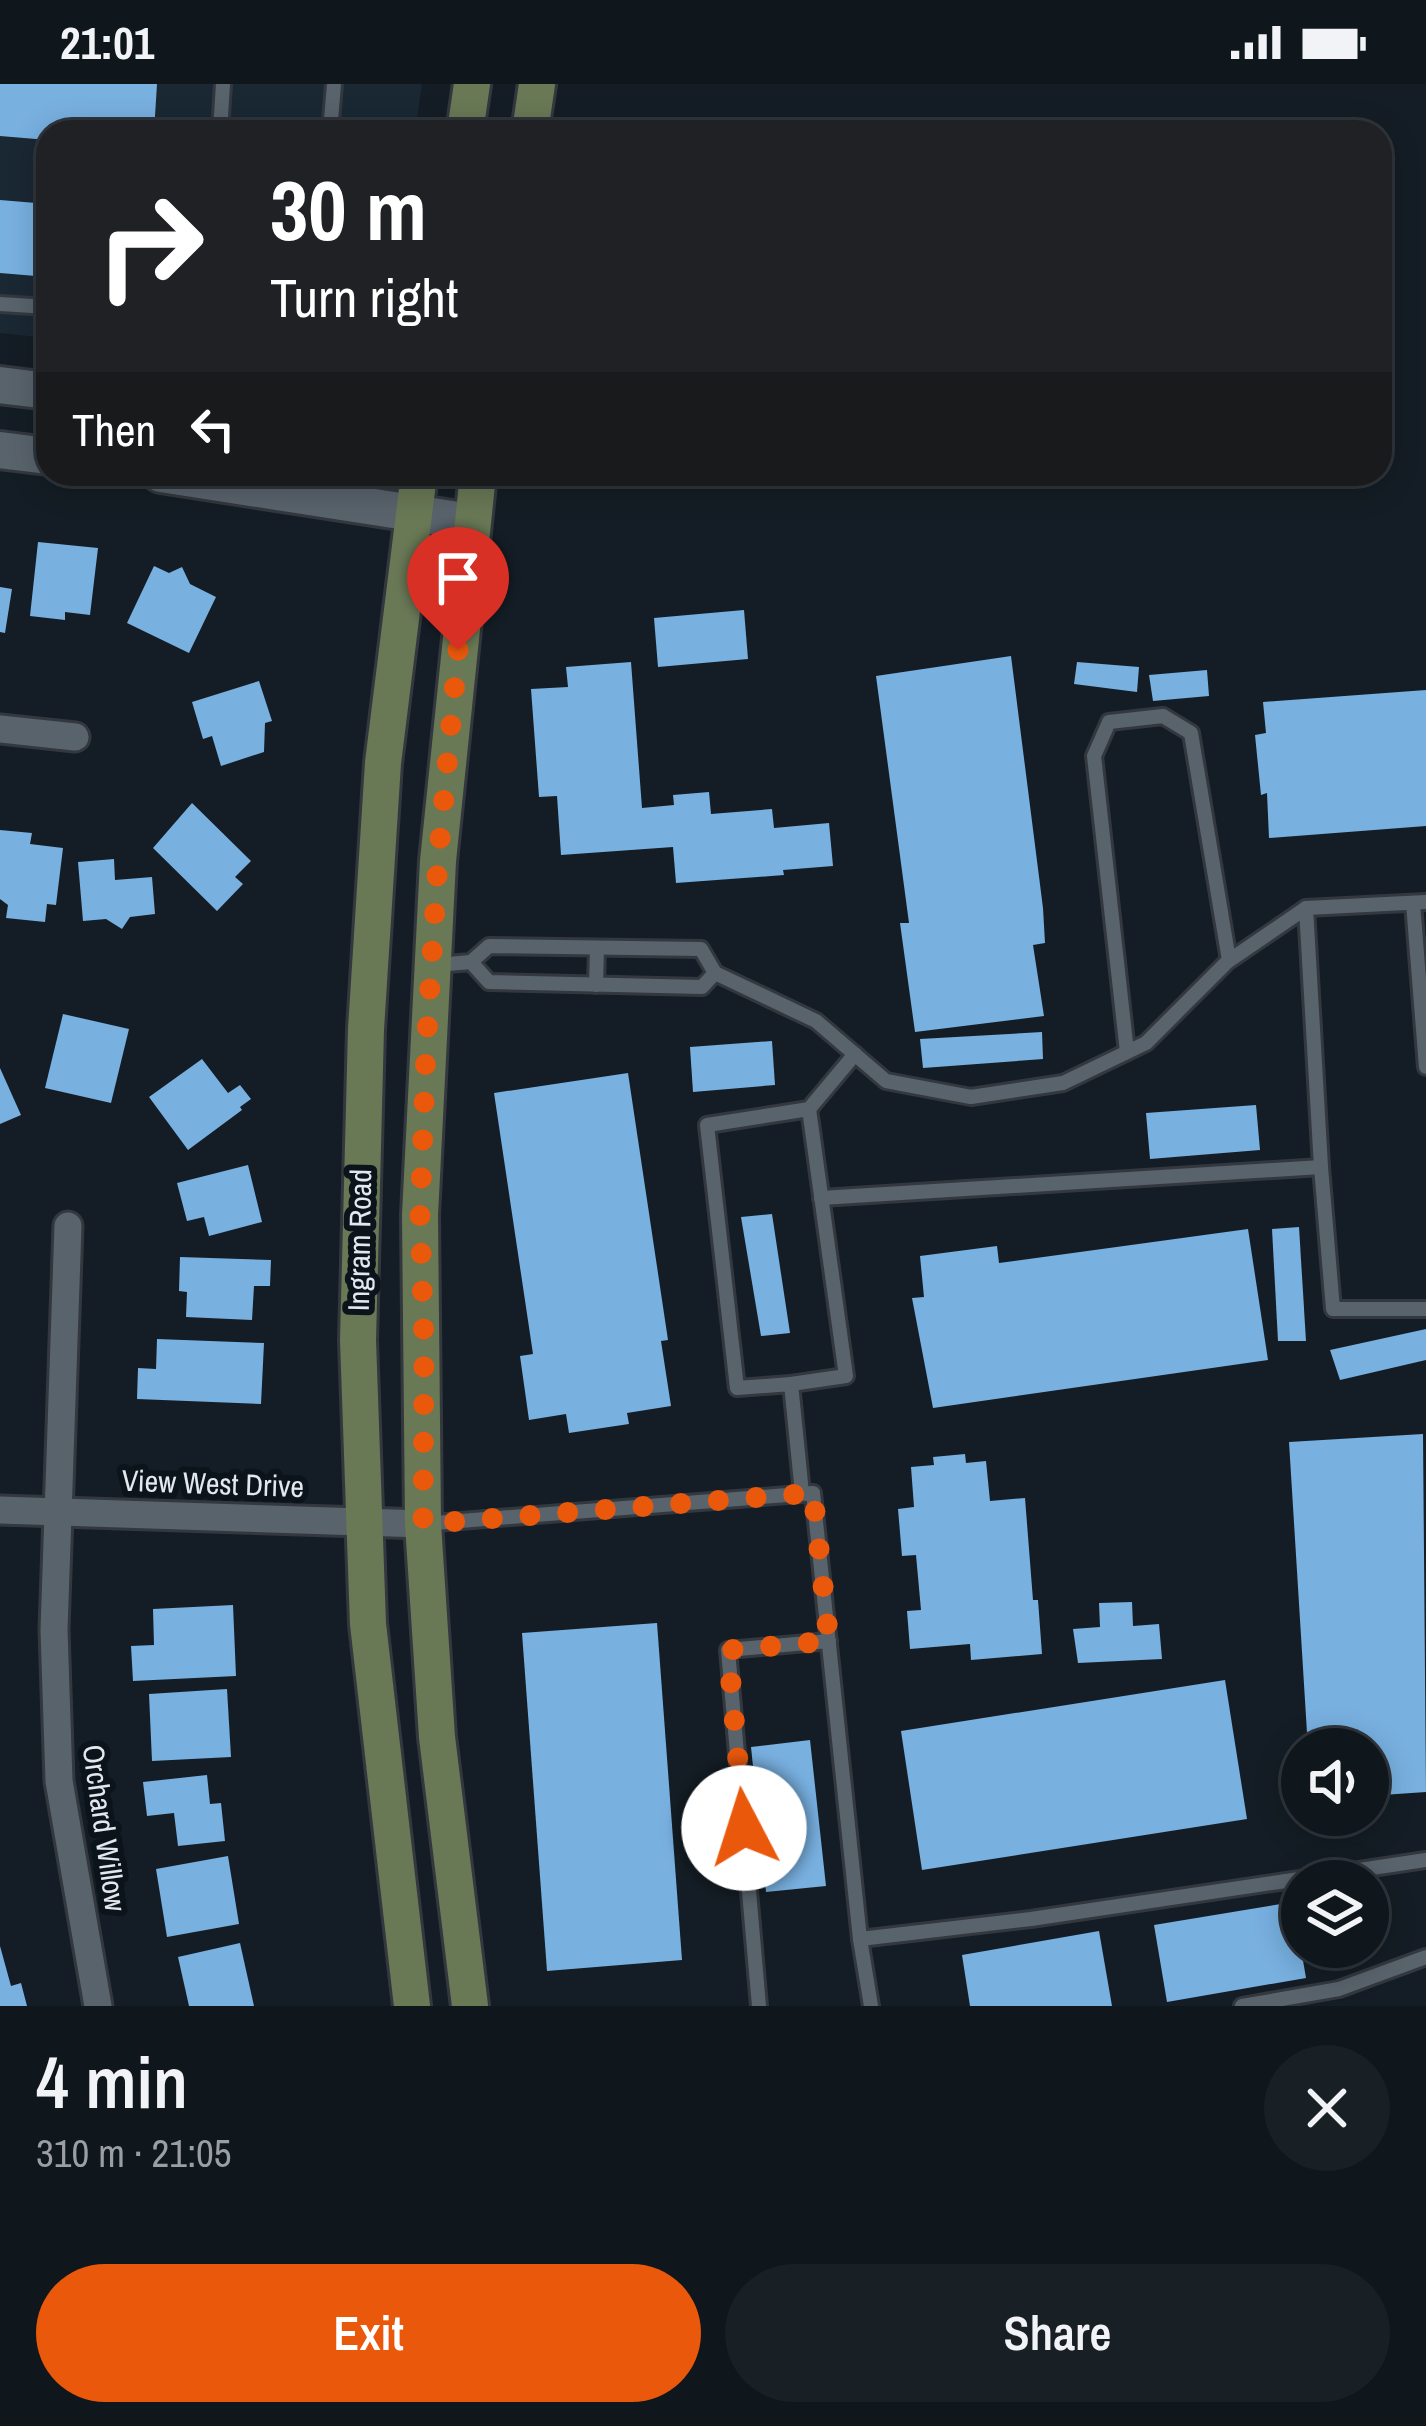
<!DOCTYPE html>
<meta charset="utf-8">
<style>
:root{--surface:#0f161c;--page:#181f25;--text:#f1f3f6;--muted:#9b9fa3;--line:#2f353b;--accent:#ea580c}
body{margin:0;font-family:"Archivo Narrow",sans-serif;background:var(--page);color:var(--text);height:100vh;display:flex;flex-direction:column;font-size:45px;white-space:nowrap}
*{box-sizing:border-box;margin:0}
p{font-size:39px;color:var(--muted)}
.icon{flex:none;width:66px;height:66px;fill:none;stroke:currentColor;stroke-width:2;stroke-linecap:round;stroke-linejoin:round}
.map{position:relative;height:1922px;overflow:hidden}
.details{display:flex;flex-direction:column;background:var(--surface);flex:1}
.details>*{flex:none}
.banner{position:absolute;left:36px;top:36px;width:1356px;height:366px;border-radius:36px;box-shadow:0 6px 30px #0003,0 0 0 3px var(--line);background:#202124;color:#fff;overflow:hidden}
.tools{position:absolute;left:1281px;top:1644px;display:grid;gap:24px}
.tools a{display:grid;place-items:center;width:108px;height:108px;border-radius:50%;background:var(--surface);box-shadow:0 6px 30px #0003,0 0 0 3px var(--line);font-size:60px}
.pin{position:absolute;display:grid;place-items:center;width:102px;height:102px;color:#fff;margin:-123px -51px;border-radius:50% 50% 50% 0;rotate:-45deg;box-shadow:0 0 12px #0007}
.pin .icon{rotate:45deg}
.me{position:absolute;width:132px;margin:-66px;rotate:355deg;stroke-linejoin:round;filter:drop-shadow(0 0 9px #0008)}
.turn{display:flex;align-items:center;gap:42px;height:252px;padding:0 36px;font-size:54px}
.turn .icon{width:156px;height:156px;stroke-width:2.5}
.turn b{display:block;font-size:84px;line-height:102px}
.then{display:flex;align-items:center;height:114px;padding:0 36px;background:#0003;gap:24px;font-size:45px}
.round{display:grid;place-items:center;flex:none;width:126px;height:126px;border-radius:63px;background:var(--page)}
.overview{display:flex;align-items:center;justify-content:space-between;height:204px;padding:0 36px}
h1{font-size:72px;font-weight:600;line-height:90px}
.primary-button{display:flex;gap:24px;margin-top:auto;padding:24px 36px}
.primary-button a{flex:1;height:138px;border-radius:72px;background:var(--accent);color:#fff;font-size:48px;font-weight:600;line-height:138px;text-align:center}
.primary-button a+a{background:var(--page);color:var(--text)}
.status{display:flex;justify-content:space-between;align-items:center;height:84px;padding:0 60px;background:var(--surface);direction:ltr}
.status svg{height:33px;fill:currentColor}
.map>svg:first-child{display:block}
.built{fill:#1a2834}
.building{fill:#78b0e0}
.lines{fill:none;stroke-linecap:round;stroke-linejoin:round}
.service-casing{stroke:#33383f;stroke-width:20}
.minor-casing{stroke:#33383f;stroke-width:33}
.tertiary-casing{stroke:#33383f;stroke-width:42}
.secondary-casing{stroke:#33383f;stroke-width:42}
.service{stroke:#59636c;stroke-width:14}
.minor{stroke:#59636c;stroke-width:27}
.tertiary{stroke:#59636c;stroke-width:36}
.secondary{stroke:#697855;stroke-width:36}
.route{stroke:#ea580c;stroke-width:21;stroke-dasharray:0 37.8}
.labels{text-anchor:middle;stroke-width:12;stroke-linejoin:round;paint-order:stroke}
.street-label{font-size:30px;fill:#e2e8ed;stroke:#0c141b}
</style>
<div class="status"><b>21:01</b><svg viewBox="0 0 49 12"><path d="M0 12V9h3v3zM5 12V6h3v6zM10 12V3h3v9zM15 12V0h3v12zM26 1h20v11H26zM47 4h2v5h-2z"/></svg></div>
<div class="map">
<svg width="1426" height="1922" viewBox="0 0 1426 1922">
<rect width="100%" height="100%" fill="#141d25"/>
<!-- built -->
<path class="built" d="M0 0H422L415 48H48V254L0 249Z"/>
<!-- building -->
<g class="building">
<path d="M0 0H157L154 48H48V56L0 52Z"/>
<path d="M0 116 48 120V193L0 189Z"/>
<path d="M38 458 98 464 90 531 65 528V536L30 532Z"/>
<path d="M154 482 169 489 182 483 190 500 216 513 189 569 127 539Z"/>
<path d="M0 503 12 505 5 549 0 548Z"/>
<path d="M744 526 748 575 658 583 654 534Z"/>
<path d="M1011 572 1043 824 1045 859 1033 861 1044 932 915 948 900 839H909L876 592Z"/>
<path d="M631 578 642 724 674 721 673 711 709 708 711 730 772 725 774 744 829 739 833 782 783 786 784 791 676 799 673 763 561 771 557 712 539 713 531 605 568 603 566 583Z"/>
<path d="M1077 578 1139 583 1137 608 1074 600Z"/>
<path d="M1207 586 1209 612 1153 617 1149 591Z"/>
<path d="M259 597 272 637 265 639 264 668 221 682 212 652 203 655 192 618Z"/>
<path d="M1426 606V742L1269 754 1267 709 1261 711 1255 651 1266 649 1263 618Z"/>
<path d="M192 719 251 777 235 793 243 800 217 827 153 764Z"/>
<path d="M0 746 32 749 30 760 63 764 56 821 47 820 45 838 6 834 8 821 0 815Z"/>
<path d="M114 775 115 796 152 793 155 830 130 833 122 845 106 835 83 837 78 778Z"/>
<path d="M63 930 129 945 111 1019 45 1004Z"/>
<path d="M1042 948 1043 975 923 984 920 955Z"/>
<path d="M772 957 775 1001 693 1008 690 963Z"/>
<path d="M202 975 228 1009 240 1001 251 1015 240 1023 242 1026 188 1066 149 1013Z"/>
<path d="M0 984 21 1031 0 1040Z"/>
<path d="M628 989 668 1256 661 1257 671 1322 627 1329 629 1340 569 1349 566 1330 529 1336 520 1272 533 1270 494 1009Z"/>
<path d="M1256 1021 1260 1066 1150 1075 1146 1029Z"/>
<path d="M248 1081 262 1138 209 1152 204 1133 187 1137 177 1099Z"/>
<path d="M772 1130 790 1249 761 1252 741 1133Z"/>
<path d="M1299 1143 1306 1257H1278L1272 1145Z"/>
<path d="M1248 1145 1268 1276 933 1324 912 1214 924 1213 920 1172 997 1162 999 1179Z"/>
<path d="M180 1173 271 1176 270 1202H254L252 1236 186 1233 187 1208 179 1207Z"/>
<path d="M1426 1245V1276L1340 1296 1330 1266Z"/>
<path d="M157 1255 264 1259 261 1320 137 1315 138 1284 156 1285Z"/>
<path d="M1423 1350 1426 1708 1368 1712V1665H1308L1289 1358Z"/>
<path d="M965 1370 966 1379 986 1377 990 1417 1025 1414 1033 1516H1038L1042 1570 971 1576 970 1560 910 1565 907 1527 921 1526 916 1471 902 1472 898 1425 914 1423 911 1383 934 1381 933 1373Z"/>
<path d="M1132 1518 1133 1542 1159 1540 1162 1575 1078 1579 1073 1545 1100 1543 1099 1519Z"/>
<path d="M233 1521 236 1592 133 1597 131 1562 154 1561 153 1525Z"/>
<path d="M657 1539 682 1876 547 1887 522 1549Z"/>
<path d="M1225 1596 1247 1735 922 1786 901 1647Z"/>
<path d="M227 1605 231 1673 152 1677 149 1610Z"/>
<path d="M810 1656 826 1802 766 1808 751 1663Z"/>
<path d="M207 1691 210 1720 221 1719 225 1757 178 1762 174 1729 147 1732 143 1698Z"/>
<path d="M228 1772 239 1840 167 1853 156 1785Z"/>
<path d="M1293 1818 1306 1894 1167 1918 1154 1841Z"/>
<path d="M1099 1847 1112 1922H970L962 1871Z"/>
<path d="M240 1859 254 1922H189L178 1873Z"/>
<path d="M0 1862 11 1902 21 1899 27 1922H0Z"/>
</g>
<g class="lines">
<!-- service casing -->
<g class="service-casing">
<g id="service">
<path d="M220 48 223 0"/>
<path d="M330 48 334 0"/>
<path d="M0 220 48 223"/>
<path d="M1413 819 1426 983"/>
<path d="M471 878 489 898 702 903 715 889"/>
<path d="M436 881 471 878 489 862 701 865 715 889 816 937 886 997 971 1013 1063 999 1146 959 1227 878 1306 824 1426 818"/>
<path d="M596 901 597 864"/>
<path d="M1127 968 1094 672 1109 638 1163 632 1191 649 1229 876"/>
<path d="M1321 1083 1333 1225H1426"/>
<path d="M821 1114 1321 1083 1306 824"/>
<path d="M791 1300 846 1292 809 1025"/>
<path d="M802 1409 791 1300 737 1304 707 1041 809 1025 855 970"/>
<path d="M423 1440 813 1409 860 1855 1031 1835 1426 1776"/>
<path d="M860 1855 871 1922"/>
<path d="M759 1922 728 1566 829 1557"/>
<path d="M1242 1922 1339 1905 1426 1873"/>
</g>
</g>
<!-- minor casing -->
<g class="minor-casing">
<g id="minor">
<path d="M0 645 75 653"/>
<path d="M68 1142 54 1546 59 1697 98 1922"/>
<path d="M0 1426 423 1440"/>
</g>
</g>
<!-- tertiary casing -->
<g class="tertiary-casing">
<g id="tertiary">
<path d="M0 301 48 307"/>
<path d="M0 366 48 372"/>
<path d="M161 390 471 438"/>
</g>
</g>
<!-- secondary casing -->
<g class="secondary-casing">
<g id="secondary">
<path d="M465 48 472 0"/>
<path d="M530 48 537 0"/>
<path d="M412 1922 368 1540 358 1256 366 945 383 679 419 390"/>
<path d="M470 1922 437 1653 423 1440 420 1131 438 777 478 390"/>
</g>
</g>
<!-- service -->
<use href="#service" class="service"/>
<!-- minor -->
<use href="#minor" class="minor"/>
<!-- tertiary -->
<use href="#tertiary" class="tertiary"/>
<!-- secondary -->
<use href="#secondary" class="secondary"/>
</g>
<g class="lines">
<!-- route -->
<path class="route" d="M458 566 438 777 426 965 420 1131 424 1261 423 1440 813 1409 829 1557 728 1566 744 1744"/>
</g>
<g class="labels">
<!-- street labels -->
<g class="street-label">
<text transform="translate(360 1156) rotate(-89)" y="10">Ingram Road</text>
<text transform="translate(213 1400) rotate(2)" y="10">View West Drive</text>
<text transform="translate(104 1744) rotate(82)" y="10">Orchard Willow</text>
</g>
</g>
</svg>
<div class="tools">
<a><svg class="icon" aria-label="sound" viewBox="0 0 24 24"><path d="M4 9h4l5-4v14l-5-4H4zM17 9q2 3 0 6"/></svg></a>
<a><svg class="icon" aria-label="layers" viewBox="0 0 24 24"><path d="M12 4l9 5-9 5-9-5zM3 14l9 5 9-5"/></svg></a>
</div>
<div class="pin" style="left:458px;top:566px;background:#d93025"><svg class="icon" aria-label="arrive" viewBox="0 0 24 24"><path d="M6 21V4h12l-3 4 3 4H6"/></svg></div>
<svg class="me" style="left:744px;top:1744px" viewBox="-20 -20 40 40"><circle r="19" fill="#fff"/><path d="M0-13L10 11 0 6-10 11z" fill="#ea580c"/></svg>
<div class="banner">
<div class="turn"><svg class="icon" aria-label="right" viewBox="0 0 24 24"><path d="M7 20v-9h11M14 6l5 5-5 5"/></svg><div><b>30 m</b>Turn right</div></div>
<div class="then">Then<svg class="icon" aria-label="left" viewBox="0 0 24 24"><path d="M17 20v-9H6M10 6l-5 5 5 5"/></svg></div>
</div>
</div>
<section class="details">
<div class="overview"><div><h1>4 min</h1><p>310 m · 21:05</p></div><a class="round"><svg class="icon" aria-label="close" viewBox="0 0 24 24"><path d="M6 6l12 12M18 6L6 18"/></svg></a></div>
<div class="primary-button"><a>Exit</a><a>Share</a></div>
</section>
